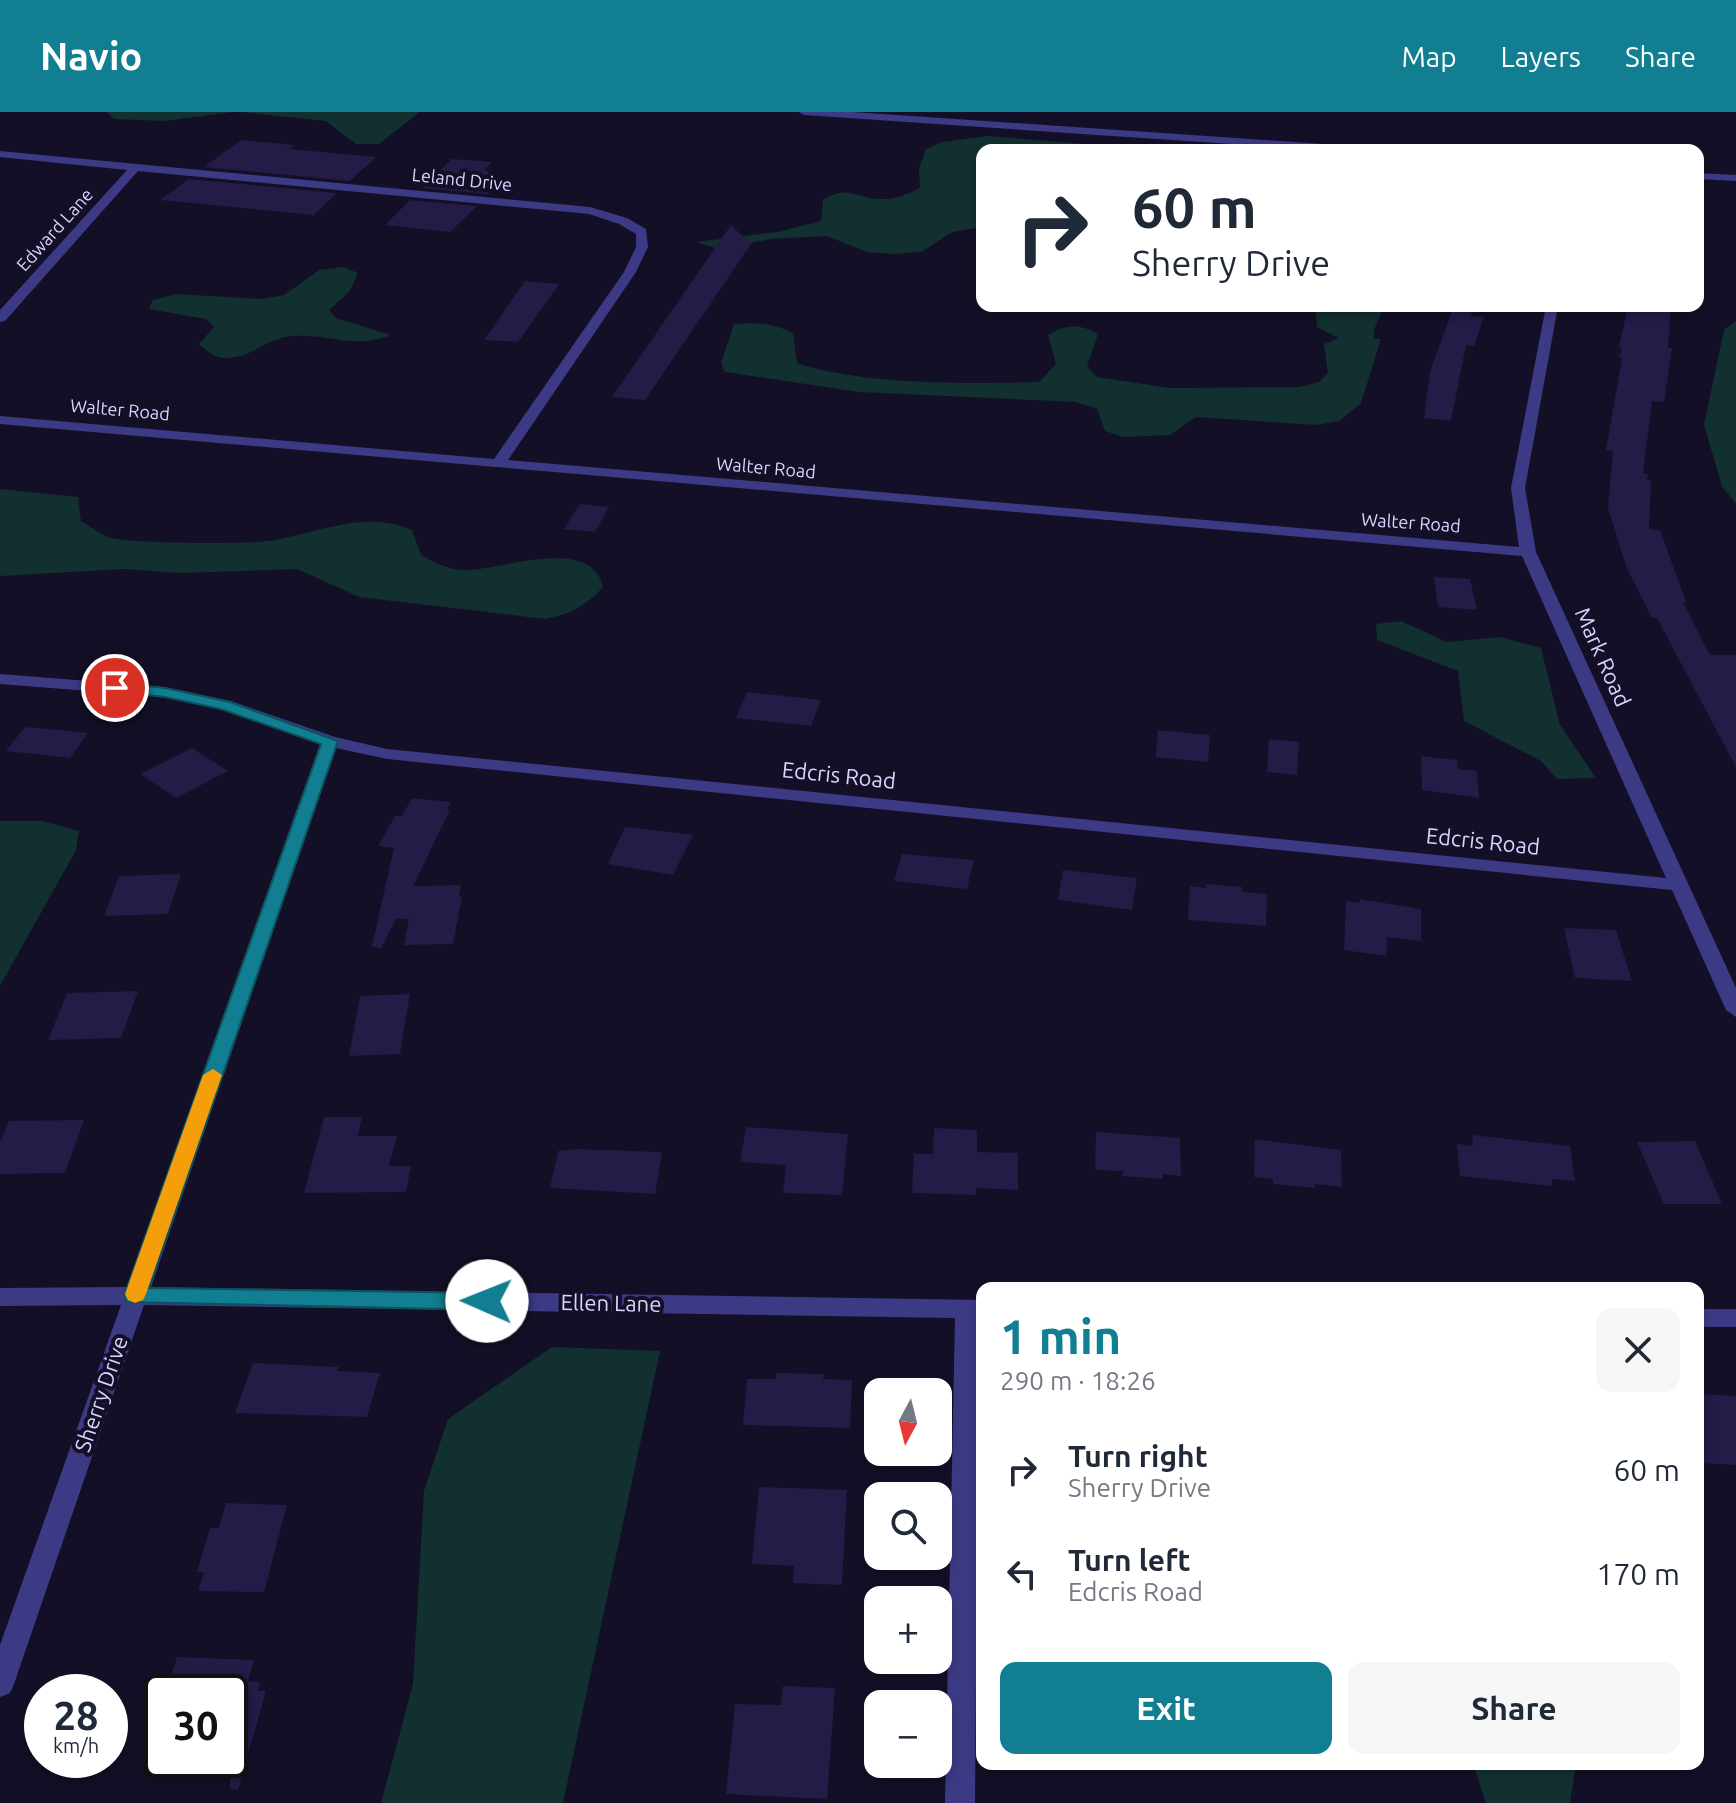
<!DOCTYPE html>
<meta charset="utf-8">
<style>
:root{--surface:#fff;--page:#f6f6f7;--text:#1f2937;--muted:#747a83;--accent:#117e91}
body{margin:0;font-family:Ubuntu,sans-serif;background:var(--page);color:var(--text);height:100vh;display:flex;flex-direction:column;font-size:30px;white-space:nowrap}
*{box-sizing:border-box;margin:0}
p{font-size:26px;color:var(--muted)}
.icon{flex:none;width:44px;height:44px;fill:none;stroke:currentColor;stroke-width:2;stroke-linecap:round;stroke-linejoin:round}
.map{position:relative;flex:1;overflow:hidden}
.side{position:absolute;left:976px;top:1170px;width:728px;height:488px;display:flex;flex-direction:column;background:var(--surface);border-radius:16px;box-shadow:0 4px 12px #0003}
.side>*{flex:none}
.top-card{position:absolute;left:976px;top:32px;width:728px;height:168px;border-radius:16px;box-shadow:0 4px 12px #0003;background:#fff;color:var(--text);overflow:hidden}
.needle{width:52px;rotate:187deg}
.fabs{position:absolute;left:864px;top:1266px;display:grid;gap:16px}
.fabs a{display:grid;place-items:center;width:88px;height:88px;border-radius:16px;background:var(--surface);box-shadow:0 4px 12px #0003;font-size:40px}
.speed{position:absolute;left:24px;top:1562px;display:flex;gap:16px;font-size:40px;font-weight:700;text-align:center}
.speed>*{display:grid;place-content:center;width:104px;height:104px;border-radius:50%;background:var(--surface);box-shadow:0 4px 12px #0003;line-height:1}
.speed small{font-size:20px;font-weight:400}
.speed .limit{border:4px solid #111;border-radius:12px;background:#fff;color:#111}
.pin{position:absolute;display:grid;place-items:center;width:68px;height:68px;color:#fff;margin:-34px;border:4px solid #fff;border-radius:50%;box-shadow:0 2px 8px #0007}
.me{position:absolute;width:88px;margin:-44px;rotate:271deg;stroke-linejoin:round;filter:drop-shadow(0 0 6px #0008)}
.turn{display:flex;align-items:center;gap:28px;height:168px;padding:0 24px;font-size:36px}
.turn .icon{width:104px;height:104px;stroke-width:2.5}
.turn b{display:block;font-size:56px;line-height:68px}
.round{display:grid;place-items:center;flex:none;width:84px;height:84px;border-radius:16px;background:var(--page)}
.summary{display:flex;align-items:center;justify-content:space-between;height:136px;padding:0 24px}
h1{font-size:48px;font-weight:600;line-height:60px;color:var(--accent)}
.action{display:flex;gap:16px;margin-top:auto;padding:16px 24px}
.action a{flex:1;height:92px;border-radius:16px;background:var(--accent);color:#fff;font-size:32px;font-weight:600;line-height:92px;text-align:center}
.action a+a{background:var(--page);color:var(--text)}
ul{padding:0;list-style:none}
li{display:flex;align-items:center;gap:24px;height:104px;padding:0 24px}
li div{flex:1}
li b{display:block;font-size:30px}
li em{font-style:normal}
header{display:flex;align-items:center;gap:48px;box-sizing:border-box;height:112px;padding:0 40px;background:var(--accent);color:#fff}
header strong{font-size:38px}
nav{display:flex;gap:44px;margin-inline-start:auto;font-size:28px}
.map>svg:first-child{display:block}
.green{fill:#12302f}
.building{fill:#241b47}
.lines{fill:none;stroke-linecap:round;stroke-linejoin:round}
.minor{fill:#3d3a85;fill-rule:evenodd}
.route{fill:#117e91;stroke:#0b525e;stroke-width:2}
.slow{fill:#f59e0b}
.labels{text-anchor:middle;stroke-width:8;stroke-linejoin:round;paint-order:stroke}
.far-street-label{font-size:18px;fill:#d9d4ff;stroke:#130f26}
.street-label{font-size:22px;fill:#d9d4ff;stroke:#130f26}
</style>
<header>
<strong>Navio</strong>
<nav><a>Map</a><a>Layers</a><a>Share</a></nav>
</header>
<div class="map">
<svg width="1736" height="1691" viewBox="0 0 1736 1691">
<rect width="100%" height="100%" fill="#130f26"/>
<!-- green -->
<g class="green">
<path d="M107 0H234L164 9 114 7Z"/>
<path d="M241 0H420L379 32H356L326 9Z"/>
<path d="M988 24 1087 32 1095 38H982V115L952 120 923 139 896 142 867 140 827 124 771 127 719 137 696 130 777 120 821 109 823 88C848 71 858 88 883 87 897 87 908 82 920 76L919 56 926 37 942 30Z"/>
<path d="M343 155 358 161 350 179 329 198 336 206 391 223C353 239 324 219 285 225 265 229 248 247 226 246 215 246 207 240 199 232L214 215 206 207 149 197 153 188 176 182 262 187 284 183 319 158Z"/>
<path d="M1315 194H1384L1374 218V227H1381L1361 291 1339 309 1317 313 1196 305 1170 323 1123 325 1105 319 1097 297 1076 290 859 280 725 260 721 251 734 212C756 210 773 211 793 221L797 251C861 273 971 272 1039 270L1056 252 1048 223C1066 212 1080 212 1098 222L1087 254 1097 265 1170 276 1299 275 1319 270 1328 261 1324 232 1339 226 1317 215Z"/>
<path d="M1736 209V392L1722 374 1704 313 1724 218Z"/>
<path d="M0 377 78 385 81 409C90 414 99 421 108 425 126 432 245 432 268 429 318 422 362 397 412 418L421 443C433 449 448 458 462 458 501 459 591 422 603 475 585 495 570 502 545 507L359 485 297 457 181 461 125 457 0 464Z"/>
<path d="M1401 509 1447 530 1500 525 1541 536 1560 613 1596 666 1557 667 1541 649 1464 609 1458 559 1377 528 1376 512Z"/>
<path d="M0 709H42L79 719 76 738 0 874Z"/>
<path d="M552 1235 660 1239 563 1691H381L413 1572 424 1379 448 1307Z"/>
<path d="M1473 1652H1576L1570 1691H1486Z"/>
</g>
<!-- building -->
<g class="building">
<path d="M241 28 295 33 289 37 376 45 350 69 204 55Z"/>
<path d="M452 47 492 50 485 57 502 70 489 82 422 76Z"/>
<path d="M189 67 337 81 314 103 160 88Z"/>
<path d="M410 88 477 94 450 120 385 113Z"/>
<path d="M731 113 751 132 645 288 612 285Z"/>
<path d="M525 169 559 172 518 230 484 228Z"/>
<path d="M1454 194H1473L1471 204 1484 205 1474 234 1466 233 1451 309 1424 306 1430 259Z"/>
<path d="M1628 194 1671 196 1668 236H1672L1664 290 1652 289 1643 361 1648 362 1647 368H1651L1649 417 1660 418 1686 490H1683L1710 543H1736V655L1657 506H1652L1627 457 1608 396 1613 339 1606 338 1622 246 1619 245 1622 236 1619 235Z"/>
<path d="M580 392 609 395 595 420 564 417Z"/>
<path d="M1434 465 1470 467 1477 498 1438 495Z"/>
<path d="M747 580 821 588 811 614 736 606Z"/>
<path d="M25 615 60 618 88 621 70 646 6 639Z"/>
<path d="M1158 618 1210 623 1208 650 1156 645Z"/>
<path d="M1269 627 1299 630 1297 663 1267 660Z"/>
<path d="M192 636 228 659 176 686 140 662Z"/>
<path d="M1421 644 1457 648 1458 657 1477 659 1479 686 1422 678Z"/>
<path d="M412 686 451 690 447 698H450L413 774 461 773 459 784H462L453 832 404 833 409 807H396L381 837 372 834 394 736 378 734 395 704H402Z"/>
<path d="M625 715 654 718 693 723 673 763 608 752Z"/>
<path d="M902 742 974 748 967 777 894 769Z"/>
<path d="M1063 758 1137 766 1132 798 1058 788Z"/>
<path d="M181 762 168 802 104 804 119 764Z"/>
<path d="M1206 772 1242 775V780L1267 782 1266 814 1188 808 1190 774 1206 776Z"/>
<path d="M1360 787 1421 797V829L1387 825 1386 844 1344 838 1346 789 1360 791Z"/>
<path d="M1564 816 1616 818 1632 869 1575 866Z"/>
<path d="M138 879 121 926 48 928 67 881Z"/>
<path d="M410 882 400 942 349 944 360 884Z"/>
<path d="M324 1005H362L358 1024H397L389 1054H411L406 1080 304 1081Z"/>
<path d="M84 1008 65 1061 0 1062V1030L9 1009Z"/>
<path d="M746 1015 848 1022 842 1083 783 1081 786 1053 740 1050Z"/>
<path d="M934 1016 977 1018V1040L1018 1041V1078L976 1076V1083L912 1081 914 1042H933Z"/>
<path d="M1096 1020 1180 1026 1181 1064 1163 1062V1067L1122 1064 1123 1059 1095 1058Z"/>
<path d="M1472 1023 1570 1034 1575 1069 1552 1067V1074L1460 1064 1457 1032 1473 1034Z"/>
<path d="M1255 1027 1341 1038 1342 1075 1315 1072V1076L1273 1072V1067L1254 1065Z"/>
<path d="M1695 1029 1722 1092H1664L1637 1030Z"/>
<path d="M578 1037 662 1040 655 1082 550 1076 558 1039Z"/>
<path d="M253 1251 339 1255 337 1259 380 1261 367 1305 235 1301Z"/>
<path d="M776 1261 824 1262 823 1267 852 1268 850 1316 743 1313 747 1267H776Z"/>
<path d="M1698 1282 1736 1284V1353L1698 1351Z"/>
<path d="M759 1375 847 1378 842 1473 793 1471 794 1454 752 1452Z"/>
<path d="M226 1391 287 1393 264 1480 198 1479 204 1460H197L210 1416H219Z"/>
<path d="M177 1545 254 1548 248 1569 260 1570 258 1579H266L238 1678 230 1677V1580H166Z"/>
<path d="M783 1574 835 1576 827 1687 726 1682 735 1592 781 1593Z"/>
</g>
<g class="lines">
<!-- minor -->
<g class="minor">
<path d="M799 0H852L1368 35 1374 38H1319L804 3Z"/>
<path d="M0 39 590 95 627 106 646 117 648 135 636 160 508 348 1519 435 1511 376 1546 194H1558L1525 376 1536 440 1736 876V905L1726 898 1672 778 387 647 336 636 151 1175 982 1188V1206H979L975 1691H945L955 1206 144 1193 14 1572 10 1581 0 1585V1533L121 1193 0 1194V1176L127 1175 320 632 220 597 165 585 0 572V562L165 575 231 589 335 625 387 637 1666 766 1522 444 0 312V304L494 347 624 160 636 135V122L619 112 589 102 138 59 5 209 0 210V198L127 58 0 45Z"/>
<path d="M1698 61 1736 63V69L1698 67Z"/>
<rect x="1698" y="1197" width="38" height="18"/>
</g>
</g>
<!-- route -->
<path class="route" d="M115 571 165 576 230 590 338 629 149 1176 487 1181 494 1184 498 1189 494 1195 487 1198 127 1190 124 1184 321 632 221 597 165 585 110 579 107 576Z"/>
<!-- slow -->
<path class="slow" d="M213 957 222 963 146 1182 143 1188 135 1191 128 1188 125 1182 203 963Z"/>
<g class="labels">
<!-- far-street labels -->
<g class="far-street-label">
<text transform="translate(462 68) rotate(6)" y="6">Leland Drive</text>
<text transform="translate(55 118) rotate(-48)" y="6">Edward Lane</text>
<text transform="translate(120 298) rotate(5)" y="6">Walter Road</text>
<text transform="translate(766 356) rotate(5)" y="6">Walter Road</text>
<text transform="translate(1411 411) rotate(4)" y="6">Walter Road</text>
</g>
<!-- street labels -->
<g class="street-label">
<text transform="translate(1603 545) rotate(66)" y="8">Mark Road</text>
<text transform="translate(839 663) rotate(6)" y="8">Edcris Road</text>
<text transform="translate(1483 729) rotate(6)" y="8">Edcris Road</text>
<text transform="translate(611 1191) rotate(1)" y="8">Ellen Lane</text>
<text transform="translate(101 1282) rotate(-71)" y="8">Sherry Drive</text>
</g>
</g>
</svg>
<div class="fabs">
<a><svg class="needle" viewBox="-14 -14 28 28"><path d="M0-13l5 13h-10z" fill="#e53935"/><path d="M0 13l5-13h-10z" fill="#747a83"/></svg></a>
<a><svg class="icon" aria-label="search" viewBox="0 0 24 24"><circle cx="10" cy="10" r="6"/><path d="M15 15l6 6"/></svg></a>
<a>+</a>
<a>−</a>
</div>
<div class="speed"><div>28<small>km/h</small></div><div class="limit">30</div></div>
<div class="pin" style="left:115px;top:576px;background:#d93025"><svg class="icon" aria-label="arrive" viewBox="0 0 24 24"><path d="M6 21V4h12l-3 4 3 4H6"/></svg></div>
<svg class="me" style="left:487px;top:1189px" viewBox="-20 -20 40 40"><circle r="19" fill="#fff"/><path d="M0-13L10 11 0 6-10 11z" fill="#117e91"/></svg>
<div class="top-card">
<div class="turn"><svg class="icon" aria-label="right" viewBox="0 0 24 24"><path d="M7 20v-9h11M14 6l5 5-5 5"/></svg><div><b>60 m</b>Sherry Drive</div></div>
</div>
<section class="side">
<div class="summary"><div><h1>1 min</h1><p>290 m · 18:26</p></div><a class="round"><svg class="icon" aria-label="close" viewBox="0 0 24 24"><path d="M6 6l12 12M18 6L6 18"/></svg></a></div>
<ul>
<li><svg class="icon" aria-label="right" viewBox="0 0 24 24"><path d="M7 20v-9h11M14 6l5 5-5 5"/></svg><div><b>Turn right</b><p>Sherry Drive</p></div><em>60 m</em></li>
<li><svg class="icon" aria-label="left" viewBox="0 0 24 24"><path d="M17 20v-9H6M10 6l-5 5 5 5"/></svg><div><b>Turn left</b><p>Edcris Road</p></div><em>170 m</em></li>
</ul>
<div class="action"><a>Exit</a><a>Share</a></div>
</section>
</div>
